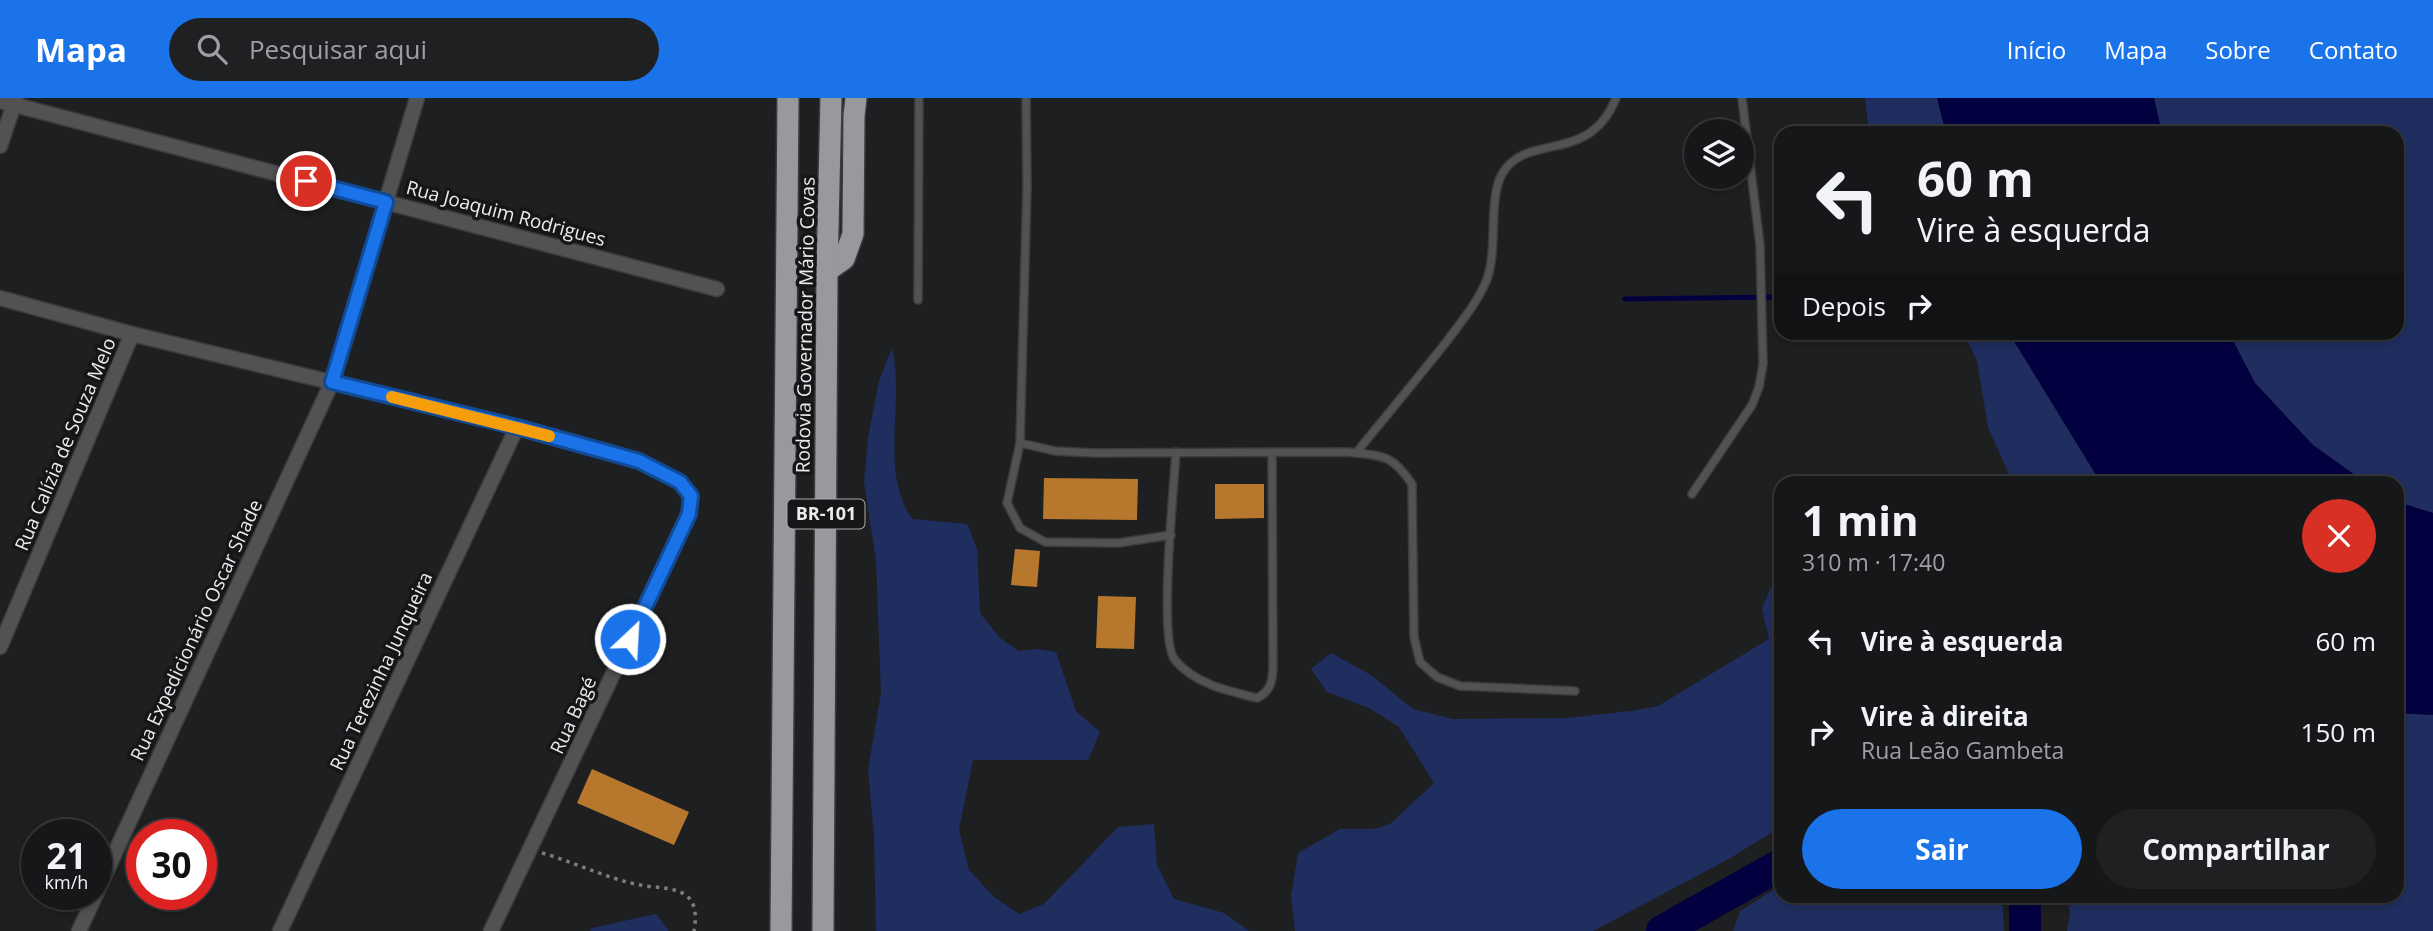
<!DOCTYPE html>
<html lang="pt">
<meta charset="utf-8">
<style>
:root{--surface:#161719;--page:#1f2022;--text:#f1f3f6;--muted:#9e9fa2;--line:#353638;--accent:#1a73e8}
body{margin:0;font-family:"Open Sans",sans-serif;background:var(--page);color:var(--text);height:100vh;display:flex;flex-direction:column;font-size:26px;white-space:nowrap}
*{box-sizing:border-box;margin:0}
p{font-size:23px;color:var(--muted)}
.icon{flex:none;width:38px;height:38px;fill:none;stroke:currentColor;stroke-width:2;stroke-linecap:round;stroke-linejoin:round}
.map{position:relative;flex:1;overflow:hidden}
.panel{position:absolute;left:1774px;top:378px;width:630px;height:427px;display:flex;flex-direction:column;background:var(--surface);border-radius:21px;box-shadow:0 4px 10px #0003,0 0 0 2px var(--line)}
.panel>*{flex:none}
.banner{position:absolute;left:1774px;top:28px;width:630px;height:214px;border-radius:21px;box-shadow:0 4px 10px #0003,0 0 0 2px var(--line);background:#161719;color:var(--text);overflow:hidden}
.tools{position:absolute;left:1684px;top:21px;display:grid;gap:14px}
.tools a{display:grid;place-items:center;width:70px;height:70px;border-radius:50%;background:var(--surface);box-shadow:0 4px 10px #0003,0 0 0 2px var(--line);font-size:35px}
.speed{position:absolute;left:21px;top:721px;display:flex;gap:14px;font-size:35px;font-weight:700;text-align:center}
.speed>*{display:grid;place-content:center;width:91px;height:91px;border-radius:50%;background:var(--surface);box-shadow:0 4px 10px #0003,0 0 0 2px var(--line);line-height:1}
.speed small{font-size:18px;font-weight:400}
.speed .limit{border:10px solid #d22;background:#fff;color:#111}
.pin{position:absolute;display:grid;place-items:center;width:60px;height:60px;color:#fff;margin:-30px;border:4px solid #fff;border-radius:50%;box-shadow:0 2px 7px #0007}
.me{position:absolute;width:77px;margin:-38px;rotate:25deg;stroke-linejoin:round;filter:drop-shadow(0 0 5px #0008)}
.turn{display:flex;align-items:center;gap:24px;height:147px;padding:0 28px;font-size:32px}
.turn .icon{width:91px;height:91px;stroke-width:2.5}
.turn b{display:block;font-size:49px;line-height:60px}
.then{display:flex;align-items:center;height:66px;padding:0 28px;background:#0003;gap:14px;font-size:26px}
.round{display:grid;place-items:center;flex:none;width:74px;height:74px;border-radius:37px;background:var(--page)}
.summary{display:flex;align-items:center;justify-content:space-between;height:119px;padding:0 28px}
h1{font-size:42px;font-weight:700;line-height:52px}
.button{display:flex;gap:14px;margin-top:auto;padding:14px 28px}
.button a{flex:1;height:80px;border-radius:42px;background:var(--accent);color:#fff;font-size:28px;font-weight:700;line-height:80px;text-align:center}
.button a+a{background:var(--page);color:var(--text)}
ul{padding:0;list-style:none}
li{display:flex;align-items:center;gap:21px;height:91px;padding:0 28px}
li div{flex:1}
li b{display:block;font-size:26px}
li em{font-style:normal}
header{display:flex;align-items:center;gap:42px;box-sizing:border-box;height:98px;padding:0 35px;background:var(--accent);color:#fff}
header strong{font-size:33px}
nav{display:flex;gap:38px;margin-inline-start:auto;font-size:24px}
.search{width:490px;height:63px;background:var(--page);display:flex;align-items:center;gap:18px;box-sizing:border-box;padding:0 24px;border-radius:38px;color:var(--muted);font-size:26px}
.map>svg:first-child{display:block}
.green{fill:#1f2e5f}
.water{fill:#030040}
.lines{fill:none;stroke-linecap:round;stroke-linejoin:round}
.stream{stroke:#030040;stroke-width:5}
.river{stroke:#030040;stroke-width:32}
.building{fill:#b7782d}
.lane-casing{stroke:#3b3c3e;stroke-width:10}
.street-casing{stroke:#3b3c3e;stroke-width:17}
.highway-casing{stroke:#3b3c3e;stroke-width:24}
.path{stroke:#7c7d7f;stroke-width:3.5;stroke-dasharray:3.5 5;stroke-linecap:butt}
.lane{stroke:#525253;stroke-width:7}
.street{stroke:#525253;stroke-width:14}
.highway{stroke:#98999c;stroke-width:21}
.route-casing{stroke:#114b97;stroke-width:18}
.route{stroke:#1a73e8;stroke-width:12}
.slow{stroke:#f59e0b;stroke-width:12}
.labels{text-anchor:middle;stroke-width:7;stroke-linejoin:round;paint-order:stroke}
.shield{fill:#151618;stroke:#ababad;stroke-width:2}
.shield-label{font-size:18px;font-weight:bold;fill:#ebebed}
.street-label{font-size:19px;fill:#ebebed;stroke:#151618}
</style>
<header>
<strong>Mapa</strong>
<div class="search"><svg class="icon" aria-label="search" viewBox="0 0 24 24"><circle cx="10" cy="10" r="6"/><path d="M15 15l6 6"/></svg>Pesquisar aqui</div>
<nav><a>Início</a><a>Mapa</a><a>Sobre</a><a>Contato</a></nav>
</header>
<div class="map">
<svg width="2433" height="833" viewBox="0 0 2433 833">
<rect width="100%" height="100%" fill="#1e1f21"/>
<!-- green -->
<g class="green">
<path d="M1865 0H1937L1946 35H1869Z"/>
<path d="M2154 0H2433V415L2398 404V385H2366L2313 347 2255 285 2229 235 2398 234V35H2162Z"/>
<path d="M1964 235H2009L2101 385H2013L1988 329 1977 263Z"/>
<path d="M892 250C905 304 879 373 912 421L967 426 977 451 980 515 1000 540 1019 553 1037 551 1056 554 1076 613 1100 634 1088 662H973L959 731 969 772 994 799 1019 816 1044 806 1118 729 1154 726 1157 767 1174 801 1224 815 1249 833H876L874 737 868 672 881 595 876 463 864 384 868 339 879 283Z"/>
<path d="M1781 466V729L1727 762 1593 833H1295L1291 798 1298 755 1340 731H1375L1390 726 1434 685 1399 629 1369 610 1327 594 1311 571 1331 555 1371 577 1413 611 1453 621 1567 620 1631 613 1658 608 1769 541 1762 510Z"/>
<path d="M2398 615 2433 617V833H2067L2070 815 2067 798H2398Z"/>
<path d="M1781 787 1782 798H2002L2004 833H1733L1740 813Z"/>
<path d="M656 816 669 833H590L592 830Z"/>
</g>
<!-- water -->
<g class="water">
<path d="M1937 0H2154L2162 35H1946Z"/>
<path d="M2009 235H2229L2255 285 2313 347 2366 385H2101Z"/>
<path d="M2398 404 2433 415V617L2398 615Z"/>
</g>
<g class="lines">
<!-- stream -->
<path class="stream" d="M1625 201 1782 199"/>
<!-- river -->
<g class="river">
<path d="M1662 833 1782 766"/>
<path d="M2025 833V798"/>
</g>
</g>
<!-- building -->
<g class="building">
<path d="M1044 380 1138 381 1137 422 1043 421Z"/>
<path d="M1215 386H1264V420L1215 421Z"/>
<path d="M1015 451 1040 453 1037 489 1011 487Z"/>
<path d="M1098 498 1136 499 1134 551 1096 550Z"/>
<path d="M592 671 689 714 674 747 577 705Z"/>
</g>
<g class="lines">
<!-- lane casing -->
<g class="lane-casing">
<g id="lane">
<path d="M1026 0 1027 88 1020 345 1055 353 1094 355 1347 354C1382 358 1391 355 1412 386L1414 539 1420 564 1437 579 1460 588 1575 593"/>
<path d="M918 202 919 0"/>
<path d="M1020 345 1007 405 1020 430 1045 444 1118 445 1171 437"/>
<path d="M1176 354C1174 388 1158 543 1175 562 1195 586 1228 593 1257 600 1271 593 1272 584 1273 570L1272 354"/>
<path d="M1356 355C1386 318 1417 281 1447 243 1461 224 1478 204 1487 181 1498 151 1488 101 1502 76 1527 33 1589 68 1616 0"/>
<path d="M1692 396 1752 307 1759 289 1763 266 1760 147 1742 0"/>
</g>
</g>
<!-- street casing -->
<g class="street-casing">
<g id="street">
<path d="M0 3 717 191"/>
<path d="M0 48 16 0"/>
<path d="M0 200 132 236 517 329 639 363 680 384 691 398 689 416 491 833"/>
<path d="M0 549 132 236"/>
<path d="M96 796 332 284 417 0"/>
<path d="M79 833 96 796"/>
<path d="M280 833 517 329"/>
</g>
</g>
<!-- highway casing -->
<g class="highway-casing">
<g id="highway">
<path d="M827 173 844 161 853 136 854 18 856 0"/>
<path d="M781 833 788 0"/>
<path d="M823 833 827 173 831 0"/>
</g>
</g>
<!-- path -->
<path class="path" d="M542 755C577 765 610 782 645 788 660 790 675 789 687 798 697 807 696 821 694 833"/>
<!-- lane -->
<use href="#lane" class="lane"/>
<!-- street -->
<use href="#street" class="street"/>
<!-- highway -->
<use href="#highway" class="highway"/>
</g>
<g class="lines">
<!-- route casing -->
<g class="route-casing">
<path id="route" d="M306 83 386 104 332 284 517 329 639 363 680 384 691 398 689 416 630 541"/>
</g>
<!-- route -->
<use href="#route" class="route"/>
<!-- slow -->
<path class="slow" d="M392 299 549 338"/>
</g>
<g class="labels">
<!-- shield labels -->
<rect class="shield" x="787.5" y="401.5" width="77" height="29" rx="5"/>
<g class="shield-label">
<text x="826" y="422">BR-101</text>
</g>
<!-- street labels -->
<g class="street-label">
<text transform="translate(506 115) rotate(15)" y="7">Rua Joaquim Rodrigues</text>
<text transform="translate(805 227) rotate(-89)" y="7">Rodovia Governador Mário Covas</text>
<text transform="translate(65 346) rotate(-67)" y="7">Rua Calízia de Souza Melo</text>
<text transform="translate(196 532) rotate(-65)" y="7">Rua Expedicionário Oscar Shade</text>
<text transform="translate(381 573) rotate(-65)" y="7">Rua Terezinha Junqueira</text>
<text transform="translate(573 617) rotate(-65)" y="7">Rua Bagé</text>
</g>
</g>
</svg>
<div class="tools">
<a><svg class="icon" aria-label="layers" viewBox="0 0 24 24"><path d="M12 4l9 5-9 5-9-5zM3 14l9 5 9-5"/></svg></a>
</div>
<div class="speed"><div>21<small>km/h</small></div><div class="limit">30</div></div>
<div class="pin" style="left:306px;top:83px;background:#d93025"><svg class="icon" aria-label="arrive" viewBox="0 0 24 24"><path d="M6 21V4h12l-3 4 3 4H6"/></svg></div>
<svg class="me" style="left:630px;top:541px" viewBox="-20 -20 40 40"><circle r="17" fill="#1a73e8" stroke="#fff" stroke-width="3"/><path d="M0-11L8 9 0 5-8 9z" fill="#fff"/></svg>
<div class="banner">
<div class="turn"><svg class="icon" aria-label="left" viewBox="0 0 24 24"><path d="M17 20v-9H6M10 6l-5 5 5 5"/></svg><div><b>60 m</b>Vire à esquerda</div></div>
<div class="then">Depois<svg class="icon" aria-label="right" viewBox="0 0 24 24"><path d="M7 20v-9h11M14 6l5 5-5 5"/></svg></div>
</div>
<section class="panel">
<div class="summary"><div><h1>1 min</h1><p>310 m · 17:40</p></div><a class="round" style="background:#d93025;color:#fff"><svg class="icon" aria-label="close" viewBox="0 0 24 24"><path d="M6 6l12 12M18 6L6 18"/></svg></a></div>
<ul>
<li><svg class="icon" aria-label="left" viewBox="0 0 24 24"><path d="M17 20v-9H6M10 6l-5 5 5 5"/></svg><div><b>Vire à esquerda</b></div><em>60 m</em></li>
<li><svg class="icon" aria-label="right" viewBox="0 0 24 24"><path d="M7 20v-9h11M14 6l5 5-5 5"/></svg><div><b>Vire à direita</b><p>Rua Leão Gambeta</p></div><em>150 m</em></li>
</ul>
<div class="button"><a>Sair</a><a>Compartilhar</a></div>
</section>
</div>
